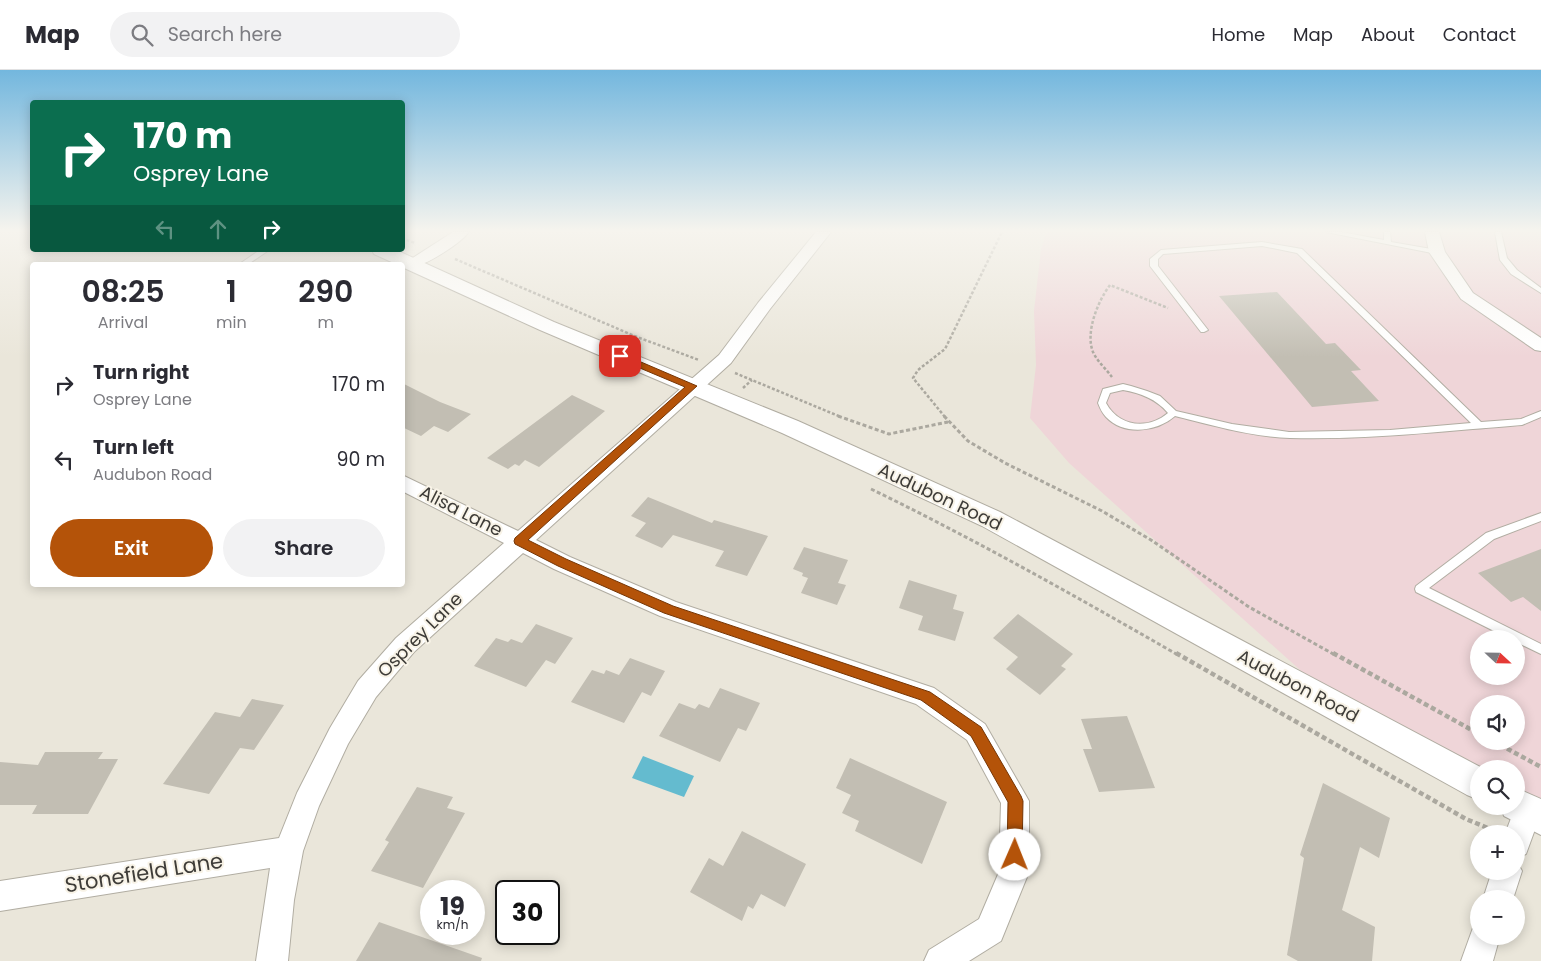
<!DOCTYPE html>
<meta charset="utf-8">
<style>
:root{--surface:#fff;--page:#f2f2f3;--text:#2b2b33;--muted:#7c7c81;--line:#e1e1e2;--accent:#b45309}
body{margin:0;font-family:Poppins,sans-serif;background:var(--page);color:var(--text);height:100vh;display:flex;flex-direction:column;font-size:19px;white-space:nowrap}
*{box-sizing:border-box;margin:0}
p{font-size:16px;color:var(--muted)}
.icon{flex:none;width:28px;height:28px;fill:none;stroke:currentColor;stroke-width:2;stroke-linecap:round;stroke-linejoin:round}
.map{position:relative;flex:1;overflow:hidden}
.panel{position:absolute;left:30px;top:192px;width:375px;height:325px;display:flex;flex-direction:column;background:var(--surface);border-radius:5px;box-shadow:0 2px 12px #0003}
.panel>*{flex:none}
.top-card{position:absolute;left:30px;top:30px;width:375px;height:152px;border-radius:5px;box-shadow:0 2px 12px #0003;background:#0b6e4f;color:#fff;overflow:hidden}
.needle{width:32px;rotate:112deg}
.buttons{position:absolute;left:1470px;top:560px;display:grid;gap:10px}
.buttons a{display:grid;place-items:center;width:55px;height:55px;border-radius:50%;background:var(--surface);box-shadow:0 2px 12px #0003;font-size:25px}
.speed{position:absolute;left:420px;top:810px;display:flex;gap:10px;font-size:25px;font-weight:700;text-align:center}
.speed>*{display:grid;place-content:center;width:65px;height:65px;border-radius:50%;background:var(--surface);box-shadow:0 2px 12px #0003;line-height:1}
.speed small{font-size:12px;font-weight:400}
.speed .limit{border:2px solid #111;border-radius:8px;background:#fff;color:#111}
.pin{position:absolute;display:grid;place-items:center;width:42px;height:42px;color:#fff;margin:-21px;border-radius:10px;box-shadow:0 2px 8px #0006}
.me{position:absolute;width:55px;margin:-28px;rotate:1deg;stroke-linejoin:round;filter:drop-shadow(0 0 4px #0008)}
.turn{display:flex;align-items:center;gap:18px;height:105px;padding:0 20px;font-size:22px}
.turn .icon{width:65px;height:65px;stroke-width:2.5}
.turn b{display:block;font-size:35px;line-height:42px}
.lanes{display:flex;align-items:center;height:48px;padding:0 20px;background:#0003;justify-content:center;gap:25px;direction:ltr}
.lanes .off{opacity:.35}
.eta{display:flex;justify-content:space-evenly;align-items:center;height:85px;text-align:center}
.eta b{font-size:30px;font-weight:600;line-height:35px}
.action{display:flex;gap:10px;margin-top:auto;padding:10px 20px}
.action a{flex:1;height:58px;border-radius:30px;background:var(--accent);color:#fff;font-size:20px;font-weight:600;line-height:58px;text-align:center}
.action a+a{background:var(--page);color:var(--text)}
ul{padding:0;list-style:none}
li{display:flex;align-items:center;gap:15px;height:75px;padding:0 20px}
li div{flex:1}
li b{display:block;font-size:19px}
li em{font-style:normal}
header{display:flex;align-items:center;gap:30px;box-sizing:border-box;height:70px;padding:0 25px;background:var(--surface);border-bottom:1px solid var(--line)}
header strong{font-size:24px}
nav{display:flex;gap:28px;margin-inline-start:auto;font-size:18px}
.search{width:350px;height:45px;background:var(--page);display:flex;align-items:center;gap:12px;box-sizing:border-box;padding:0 18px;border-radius:28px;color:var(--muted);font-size:19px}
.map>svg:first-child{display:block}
.industrial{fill:#efd5d8;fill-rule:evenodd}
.water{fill:#64bbcf}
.building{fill:#c2beb3}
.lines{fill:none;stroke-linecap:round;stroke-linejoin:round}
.service-casing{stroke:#b1ada2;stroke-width:2}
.minor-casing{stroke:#b1ada2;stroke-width:2}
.tertiary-casing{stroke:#b1ada2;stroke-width:2}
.path-far2{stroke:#aba89f;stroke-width:2.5;stroke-dasharray:3 2;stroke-linecap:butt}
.path-far1{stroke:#aba89f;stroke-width:3;stroke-dasharray:4 2.5;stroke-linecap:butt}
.path{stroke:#aba89f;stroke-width:4.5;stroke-dasharray:5 3;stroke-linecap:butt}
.service{fill:#fff;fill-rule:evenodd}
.minor{fill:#fff;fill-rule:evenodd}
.tertiary{fill:#fff;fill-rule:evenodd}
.route{fill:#b45309;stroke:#753606}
.labels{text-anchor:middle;stroke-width:4;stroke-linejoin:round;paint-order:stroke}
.street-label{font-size:18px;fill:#3e3c38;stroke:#f8f3e7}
.near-street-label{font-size:21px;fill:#3e3c38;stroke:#f8f3e7}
</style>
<header>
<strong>Map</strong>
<div class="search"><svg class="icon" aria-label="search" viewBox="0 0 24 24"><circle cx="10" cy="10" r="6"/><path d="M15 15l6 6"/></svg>Search here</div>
<nav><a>Home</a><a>Map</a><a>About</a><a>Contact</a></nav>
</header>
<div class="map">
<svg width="1541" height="891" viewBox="0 0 1541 891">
<rect width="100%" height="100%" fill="#eae6da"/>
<!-- industrial -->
<path class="industrial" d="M1047 162H1541V748L1516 734V699H1479L1348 643 1069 393 1030 348 1036 295 1034 241 1041 179ZM1479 569H1516V606H1479ZM1479 634H1516V671H1479Z"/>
<!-- water -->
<path class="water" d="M643 686 694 706 684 727 632 708Z"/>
<!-- building -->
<g class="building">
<path d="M1277 222 1326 274 1335 273 1361 300 1351 301 1379 331 1312 337 1219 226Z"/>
<path d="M402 313 440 332 471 344 448 362 434 356 421 366 402 357Z"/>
<path d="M572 325 605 341 539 397 525 390 519 396 515 394 508 399 487 388Z"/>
<path d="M648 427 712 453 714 450 768 466 747 506 715 496 724 481 673 465 662 478 635 466 646 453 631 446Z"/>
<path d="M804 477 848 490 838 513 846 515 837 535 801 523 808 508 802 506 803 503 793 499Z"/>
<path d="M1541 479V541L1523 527 1511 532 1478 503Z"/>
<path d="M909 510 957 525 953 539 964 542 955 571 918 560 923 546 899 538Z"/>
<path d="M1018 544 1073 584 1061 596 1066 599 1040 625 1006 599 1018 587 993 568Z"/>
<path d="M536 554 573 568 555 594 546 590 526 617 474 596 496 568 508 572 511 569 522 573Z"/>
<path d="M630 588 665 601 651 626 642 622 624 653 571 632 592 600 604 604 606 600 619 605Z"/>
<path d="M720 618 760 633 746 661 738 658 720 692 659 666 679 633 695 639 699 634 709 638Z"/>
<path d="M252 629 284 635 254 680 240 678 209 724 163 714 215 642 240 647Z"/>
<path d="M1127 646 1155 718 1099 722 1083 679H1092L1081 649Z"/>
<path d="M45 682H103L98 689H118L88 744H32L37 735H0V692L38 695Z"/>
<path d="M850 688 947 732 922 794 855 761 859 751 842 743 851 725 836 718Z"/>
<path d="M1323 713 1390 748 1379 788 1360 777 1342 840 1375 857 1372 891H1298L1287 885 1304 788 1300 785Z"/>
<path d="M417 717 453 727 447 738 465 743 423 818 371 801 389 772 385 770Z"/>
<path d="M742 761 806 794 785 837 761 824 753 839 748 836 742 851 690 822 709 788 723 796Z"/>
<path d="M379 852 482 888 481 891H356Z"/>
</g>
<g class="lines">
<!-- service casing -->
<g class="service-casing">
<g id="service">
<path d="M1326 162H1341L1384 170V162H1390L1391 172 1437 180 1441 182 1437 184Z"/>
<path d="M1495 162H1501L1507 188 1517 200 1541 218V223L1511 204 1500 190Z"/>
<path d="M1262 172 1302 179 1481 352 1521 349 1541 341V347L1522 355C1445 361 1368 370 1290 368 1252 367 1212 355 1175 346 1157 362 1124 366 1106 347 1102 343 1100 338 1098 333L1103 319 1123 314 1131 316 1147 321 1160 326 1176 341 1232 354 1289 362 1390 360 1471 353 1297 183 1262 176 1163 184 1158 189V196L1208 260 1204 262H1201L1150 196V189L1161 180ZM1123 320C1141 323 1156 329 1168 343 1148 360 1119 357 1106 333L1110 323Z"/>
<path d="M260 180H269L247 195H238Z"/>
<path d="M1541 443V451L1494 469 1429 518 1541 574V584L1516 572V569H1510L1416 522 1415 519 1416 516 1486 463Z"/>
</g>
</g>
<!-- minor casing -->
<g class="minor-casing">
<g id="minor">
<path d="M453 162H469C461 173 420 200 408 197L405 194 408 191Z"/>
<path d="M816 162H831L770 239 731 293 536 470 570 487 676 532 934 618 985 654 1029 731V802L1001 871 969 891H924L929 880 979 849 999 802 1001 733 967 670 916 634 660 546 554 499 523 483 414 582 376 627 348 674 319 736 303 781 294 830 288 891H256L270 798 0 841V811L279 768 297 723 330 658 358 611 396 568 504 473 402 421V405L518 461 719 285 758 233Z"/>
<path d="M1425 162H1439L1445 182 1473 223 1541 268V281L1535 280 1461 229 1429 182Z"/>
<path d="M1528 726 1538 730 1541 743 1526 784 1516 788V764H1505L1518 730Z"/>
<path d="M1516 790 1522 801 1513 829H1483L1492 801H1516Z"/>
<path d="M1479 853V866H1500L1493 891H1461L1474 855Z"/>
</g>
</g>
<!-- tertiary casing -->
<g class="tertiary-casing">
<g id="tertiary">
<path d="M372 180H396L554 252 798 351 1000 442 1484 699H1479V730L1467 725 982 456 782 363 540 260 402 197V195H398L374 184Z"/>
<path d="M1516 718 1541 729V765L1504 746 1500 736H1516Z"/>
</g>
</g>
<!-- path-far2 -->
<g class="path-far2">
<path d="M402 168 415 173"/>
<path d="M455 189 637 267 699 290"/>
<path d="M735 303 841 347"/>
<path d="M1112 307C1106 299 1097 291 1093 282 1085 262 1098 231 1110 215L1168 238"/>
<path d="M743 318 752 310"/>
<path d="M945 347 913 308 918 300 945 279 1002 162"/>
</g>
<!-- path-far1 -->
<g class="path-far1">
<path d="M838 346 889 364 948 352"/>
<path d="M944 346 968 371 1005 393 1102 441 1151 470 1249 537 1335 585"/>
<path d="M871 419C976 470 1077 527 1178 585"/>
</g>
<!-- path -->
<g class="path">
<path d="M1176 583 1466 749 1495 761"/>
<path d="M1333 583 1479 664"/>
<path d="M1493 671 1541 697"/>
</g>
<!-- service -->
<use href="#service" class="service"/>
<!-- minor -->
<use href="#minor" class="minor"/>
<!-- tertiary -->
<use href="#tertiary" class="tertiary"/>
</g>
<!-- sky -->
<linearGradient id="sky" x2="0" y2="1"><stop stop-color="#73b7de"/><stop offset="0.56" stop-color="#f6f4ee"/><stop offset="1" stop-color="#f6f4ee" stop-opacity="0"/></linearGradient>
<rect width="1541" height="287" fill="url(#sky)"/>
<!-- route -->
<path class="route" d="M620 283 697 316 528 470 566 489 673 536 930 622 981 657 1021 726 1023 731 1022 785 1020 790 1015 792 1009 790 1007 785 1008 732 971 666 921 630 664 543 558 496 515 474 514 471 515 468 685 317 616 288V284Z"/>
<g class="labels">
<!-- street labels -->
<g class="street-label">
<text transform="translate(940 427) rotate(25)" y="6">Audubon Road</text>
<text transform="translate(461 441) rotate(27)" y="6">Alisa Lane</text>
<text transform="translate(420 565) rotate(-45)" y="6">Osprey Lane</text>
<text transform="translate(1298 616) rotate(28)" y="6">Audubon Road</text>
</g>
<!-- near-street labels -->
<g class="near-street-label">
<text transform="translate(144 803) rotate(-9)" y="7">Stonefield Lane</text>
</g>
</g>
</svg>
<div class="buttons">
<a><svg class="needle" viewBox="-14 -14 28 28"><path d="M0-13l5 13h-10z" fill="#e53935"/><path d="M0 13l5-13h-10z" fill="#7c7c81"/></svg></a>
<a><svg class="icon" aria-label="sound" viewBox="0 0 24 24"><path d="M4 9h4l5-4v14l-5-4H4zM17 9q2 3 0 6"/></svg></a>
<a><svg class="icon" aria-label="search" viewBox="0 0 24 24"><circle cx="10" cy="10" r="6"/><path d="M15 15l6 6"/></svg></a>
<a>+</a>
<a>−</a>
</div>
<div class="speed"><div>19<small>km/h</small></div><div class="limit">30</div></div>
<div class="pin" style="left:620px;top:286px;background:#d93025"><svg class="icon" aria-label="arrive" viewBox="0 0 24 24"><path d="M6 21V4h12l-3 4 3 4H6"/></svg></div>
<svg class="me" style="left:1015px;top:785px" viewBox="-20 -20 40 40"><circle r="19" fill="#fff"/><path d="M0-13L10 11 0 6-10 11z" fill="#b45309"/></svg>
<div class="top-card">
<div class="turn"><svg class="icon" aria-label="right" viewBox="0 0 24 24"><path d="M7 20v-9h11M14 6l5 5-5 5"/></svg><div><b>170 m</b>Osprey Lane</div></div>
<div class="lanes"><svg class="icon off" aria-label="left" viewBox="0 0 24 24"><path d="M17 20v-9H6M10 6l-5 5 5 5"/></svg><svg class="icon off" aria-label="ahead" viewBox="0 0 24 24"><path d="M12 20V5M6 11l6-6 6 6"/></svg><svg class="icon" aria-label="right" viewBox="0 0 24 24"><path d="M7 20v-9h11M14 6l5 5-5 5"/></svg></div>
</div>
<section class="panel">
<div class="eta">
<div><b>08:25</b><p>Arrival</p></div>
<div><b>1</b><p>min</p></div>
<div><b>290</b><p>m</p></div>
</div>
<ul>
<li><svg class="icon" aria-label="right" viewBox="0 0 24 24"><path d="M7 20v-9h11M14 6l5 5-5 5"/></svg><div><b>Turn right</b><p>Osprey Lane</p></div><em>170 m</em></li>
<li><svg class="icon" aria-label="left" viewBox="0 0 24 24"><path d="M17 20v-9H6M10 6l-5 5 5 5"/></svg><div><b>Turn left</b><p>Audubon Road</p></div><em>90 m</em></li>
</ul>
<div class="action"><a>Exit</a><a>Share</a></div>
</section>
</div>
